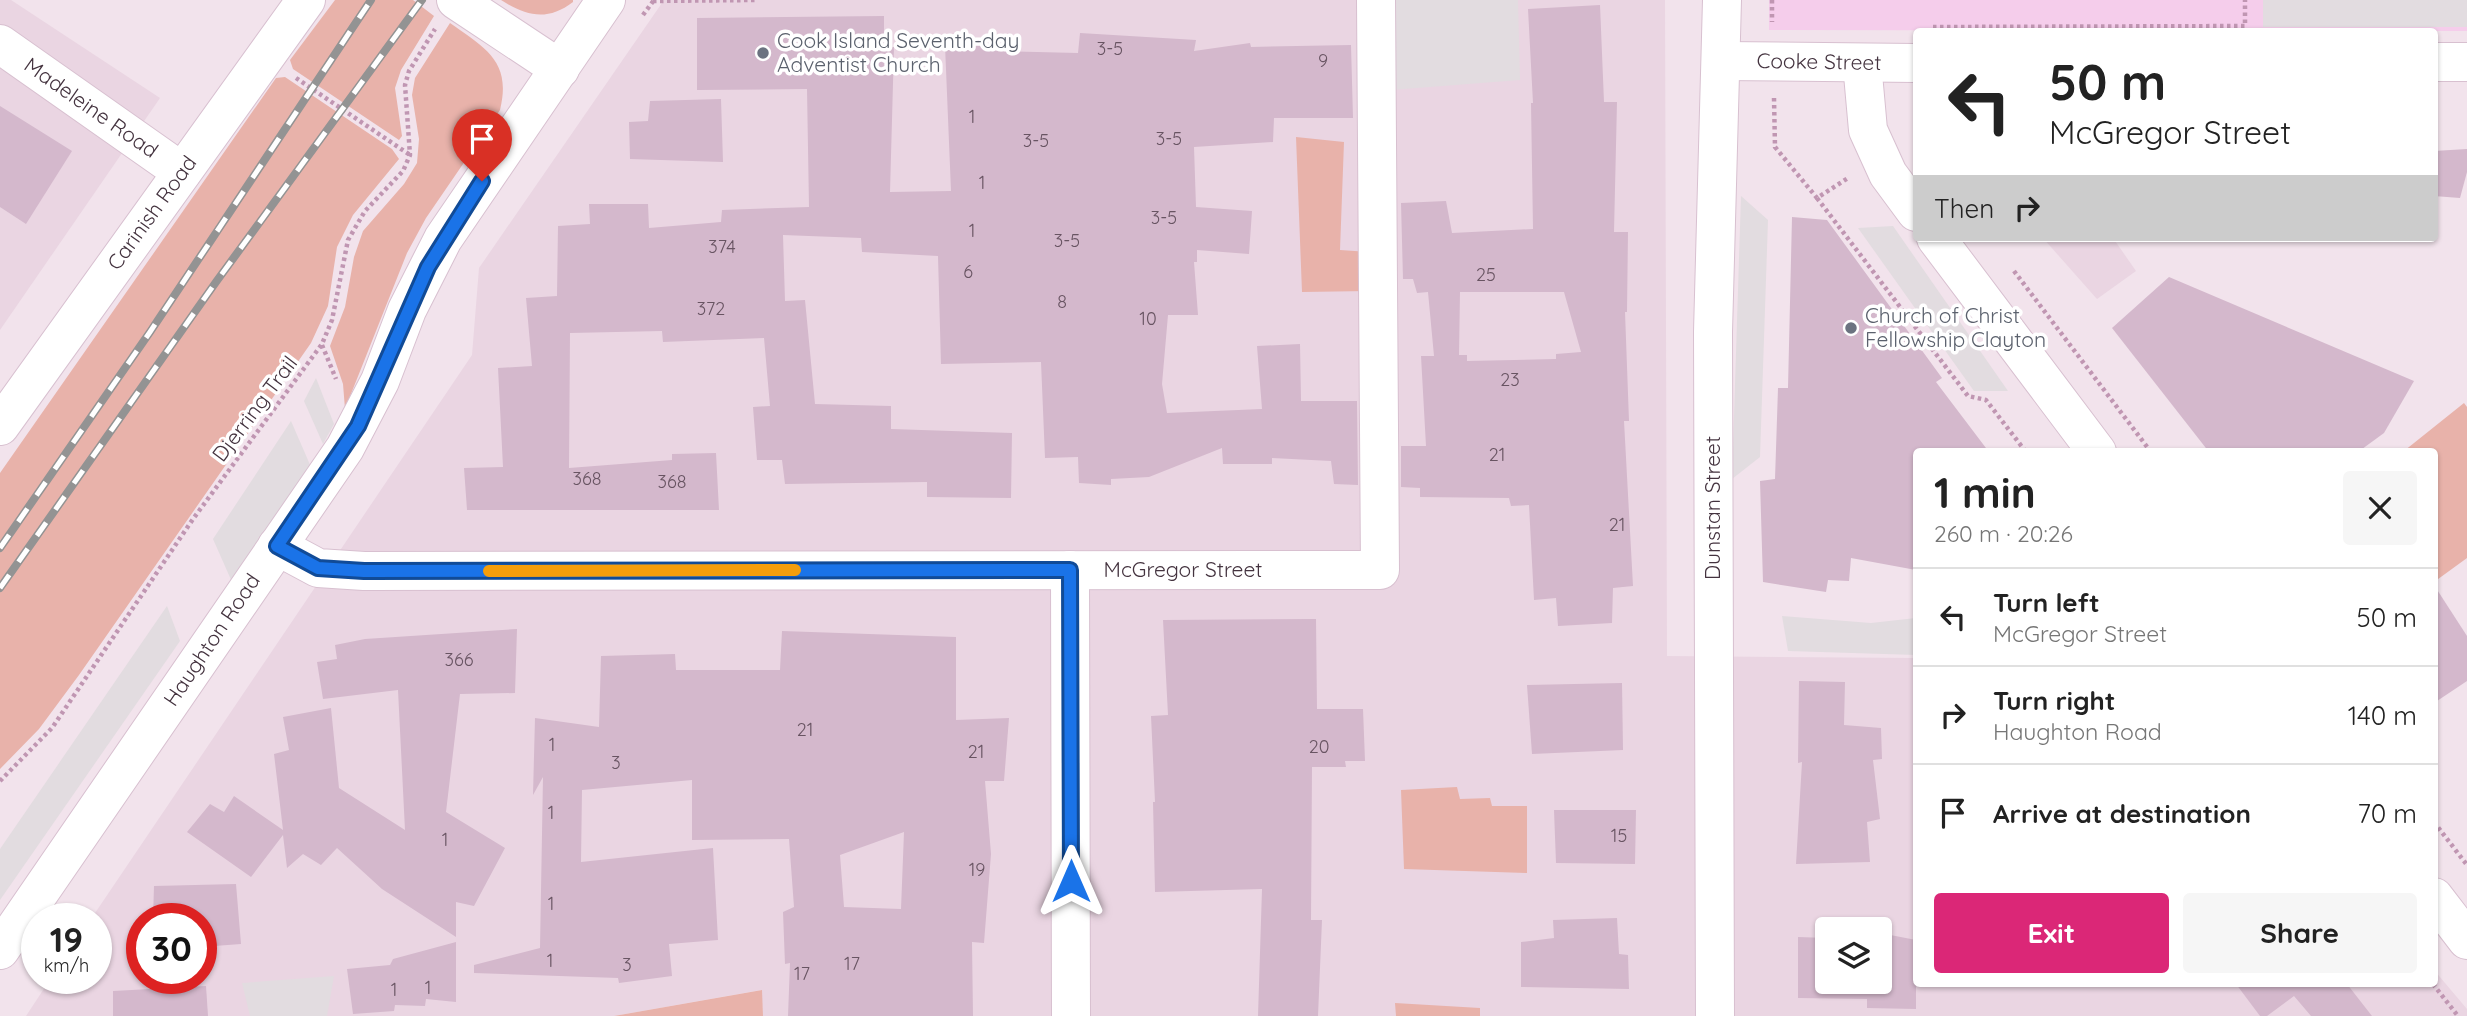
<!DOCTYPE html>
<meta charset="utf-8">
<style>
:root{--surface:#fff;--page:#f6f6f6;--text:#222;--muted:#767676;--line:#e0e0e0;--accent:#db2777}
body{margin:0;font-family:Quicksand,sans-serif;background:var(--page);color:var(--text);height:100vh;display:flex;flex-direction:column;font-size:26px;white-space:nowrap}
*{box-sizing:border-box;margin:0}
p{font-size:23px;color:var(--muted)}
.icon{flex:none;width:38px;height:38px;fill:none;stroke:currentColor;stroke-width:2;stroke-linecap:round;stroke-linejoin:round}
.map{position:relative;flex:1;overflow:hidden}
.side{position:absolute;left:1913px;top:448px;width:525px;height:539px;display:flex;flex-direction:column;background:var(--surface);border-radius:7px;box-shadow:0 2px 5px #0004}
.side>*{flex:none}
.hud{position:absolute;left:1913px;top:28px;width:525px;height:214px;border-radius:7px;box-shadow:0 2px 5px #0004;background:#fff;color:var(--text);overflow:hidden}
.fabs{position:absolute;left:1815px;top:917px;display:grid;gap:14px}
.fabs a{display:grid;place-items:center;width:77px;height:77px;border-radius:7px;background:var(--surface);box-shadow:0 2px 5px #0004;font-size:35px}
.speed{position:absolute;left:21px;top:903px;display:flex;gap:14px;font-size:35px;font-weight:700;text-align:center}
.speed>*{display:grid;place-content:center;width:91px;height:91px;border-radius:50%;background:var(--surface);box-shadow:0 2px 5px #0004;line-height:1}
.speed small{font-size:18px;font-weight:400}
.speed .limit{border:10px solid #d22;background:#fff;color:#111}
.pin{position:absolute;display:grid;place-items:center;width:60px;height:60px;color:#fff;margin:-72px -30px;border-radius:50% 50% 50% 0;rotate:-45deg;box-shadow:0 0 7px #0007}
.pin .icon{rotate:45deg}
.me{position:absolute;width:77px;margin:-38px;rotate:0deg;stroke-linejoin:round;filter:drop-shadow(0 0 5px #0008)}
.turn{display:flex;align-items:center;gap:24px;height:147px;padding:0 21px;font-size:32px}
.turn .icon{width:91px;height:91px;stroke-width:2.5}
.turn b{display:block;font-size:49px;line-height:60px}
.then{display:flex;align-items:center;height:66px;padding:0 21px;background:#0003;gap:14px;font-size:26px}
.round{display:grid;place-items:center;flex:none;width:74px;height:74px;border-radius:7px;background:var(--page)}
.headline{display:flex;align-items:center;justify-content:space-between;height:119px;padding:0 21px}
h1{font-size:42px;font-weight:700;line-height:52px}
.action{display:flex;gap:14px;margin-top:auto;padding:14px 21px}
.action a{flex:1;height:80px;border-radius:7px;background:var(--accent);color:#fff;font-size:28px;font-weight:700;line-height:80px;text-align:center}
.action a+a{background:var(--page);color:var(--text)}
ul{padding:0;list-style:none}
li{display:flex;align-items:center;gap:21px;height:98px;padding:0 21px;border-top:2px solid var(--line)}
li div{flex:1}
li b{display:block;font-size:26px}
li em{font-style:normal}
.map>svg:first-child{display:block}
.residential{fill:#ead5e2;fill-rule:evenodd}
.commercial{fill:#f5cdeb}
.green{fill:#e8b2aa}
.parking{fill:#e2dce0}
.building{fill:#d4b8cc;fill-rule:evenodd}
.lines{fill:none;stroke-linecap:round;stroke-linejoin:round}
.minor-casing{stroke:#d8c0d0;stroke-width:40}
.path{stroke:#c096b2;stroke-width:4.5;stroke-dasharray:3.5 3.5;stroke-linecap:butt}
.minor{stroke:#fff;stroke-width:38}
.rail-casing{stroke:#939393;stroke-width:8}
.rail{stroke:#fff;stroke-width:5;stroke-dasharray:16;stroke-linecap:butt}
.route-casing{stroke:#114b97;stroke-width:18}
.route{stroke:#1a73e8;stroke-width:12}
.slow{stroke:#f59e0b;stroke-width:12}
.worship-dot{fill:#6b7280;stroke:#fff;stroke-width:2.5}
.labels{text-anchor:middle;stroke-width:7;stroke-linejoin:round;paint-order:stroke}
.number-label{font-size:18px;fill:#685462}
.worship-label{font-size:21px;fill:#5b616d;stroke:#fff;text-anchor:start}
.street-label{font-size:21px;fill:#44333f;stroke:#fff}
</style>
<div class="map">
<svg width="2467" height="1016" viewBox="0 0 2467 1016">
<rect width="100%" height="100%" fill="#f2e3ec"/>
<!-- residential -->
<g class="residential">
<path d="M0 0H11L160 98 0 330Z"/>
<path d="M664 0H1665L1667 656 1916 658V984H2434V970L2467 1009V1016H763L761 990 614 1016H26L51 978H96V919H91L472 355 479 268ZM142 919H201V978H142ZM1827 929H1880V982H1827Z"/>
<path d="M2043 238H2113L2136 271 2097 299Z"/>
</g>
<!-- commercial -->
<path class="commercial" d="M1769 0H2467V31L1769 30Z"/>
<!-- green -->
<g class="green">
<path d="M335 0H413L434 16 401 70 395 88 402 136 399 140 293 69 290 60Z"/>
<path d="M501 0H573V2C548 21 527 17 501 0Z"/>
<path d="M450 23C485 48 512 61 500 110L426 218 407 253 345 409 343 384 330 346 345 307 354 257 363 231 404 184 417 163 419 139 412 95 415 78Z"/>
<path d="M285 77 392 149 399 159 353 215 337 247 328 306 311 343 79 675 39 729 0 769V473L276 78Z"/>
<path d="M1296 137 1344 142 1340 250 1369 252V291L1302 292Z"/>
<path d="M2464 403 2467 407V558L2434 582V452L2404 451Z"/>
<path d="M1457 787 1460 799 1490 798 1492 806H1527V873L1404 869 1401 790Z"/>
<path d="M762 990 763 1016H614Z"/>
<path d="M1395 1003 1480 1008V1016H1396Z"/>
</g>
<!-- parking -->
<g class="parking">
<path d="M1388 0H1518L1520 80 1391 90Z"/>
<rect x="2263" y="0" width="204" height="27"/>
<path d="M1741 196 1768 220 1760 457 1732 479Z"/>
<path d="M1893 226 2008 391H1974L1858 228Z"/>
<path d="M316 378 334 424 323 444 304 401Z"/>
<path d="M291 421 311 467 232 582 213 539Z"/>
<path d="M167 606 180 641 0 900V849Z"/>
<path d="M1782 616 1871 623 1916 618V655L1788 651Z"/>
<path d="M334 976 327 1016H250L242 983Z"/>
</g>
<!-- building -->
<g class="building">
<path d="M1600 5 1604 102H1617L1614 232H1628L1627 312H1625L1629 421H1624L1633 586 1613 588 1612 623 1558 626 1556 598 1534 600 1529 505 1511 506 1509 498 1420 497V488L1401 487V446H1426L1421 356H1434L1428 292 1417 293 1413 279H1403L1401 203 1446 201 1452 233 1533 229 1531 103H1533L1528 9ZM1460 292H1564L1581 352 1556 354V359L1467 361V355H1459Z"/>
<path d="M884 16V47H894L890 192 951 191 945 45 994 43V51L1078 53 1080 33 1196 40 1194 51 1250 43 1251 47 1351 45 1353 118H1274L1273 142 1194 147 1196 207 1252 211 1249 254 1197 250V262H1194L1198 315H1168L1162 384 1167 413 1262 409 1257 346 1300 344 1301 401H1357L1358 485 1334 484 1331 461 1272 458V464H1223L1222 448 1149 477 1111 479V485L1079 483 1078 457 1045 458 1041 362 941 364 938 256 862 252 861 238 783 235 785 301 805 300 815 404 891 406V429L1012 433 1011 498 927 497V482L785 484 782 460H757L753 407 770 406 764 338 663 342 662 331 570 333 569 468 672 460V454L716 453 719 510H467L464 468 503 467 498 368 532 366 526 298 557 296 558 226 590 224 589 204H648L649 228 721 222 722 210 809 207 807 89 697 90V18Z"/>
<path d="M721 99 723 162 630 159 629 122 648 121 650 101Z"/>
<path d="M0 106 72 151 26 224 0 207Z"/>
<path d="M2467 149V172L2460 198 2434 196V151Z"/>
<path d="M1792 217 1827 220 1942 378 1936 382 1989 452H1916V570L1851 558 1849 581 1828 580 1826 592 1763 582 1760 481 1775 479 1778 388H1788Z"/>
<path d="M2169 277 2414 381 2384 433 2358 452H2209L2112 328Z"/>
<path d="M2434 585 2467 636V681L2434 703Z"/>
<path d="M1316 619 1317 709H1363L1365 761H1345L1346 767H1312L1311 920H1322L1318 1016H1258L1262 889 1155 892 1153 802H1155L1151 716 1168 715 1163 620Z"/>
<path d="M517 629 515 693 460 694 446 812 505 848 474 906 456 902V937L382 889 337 848 321 865 303 854 287 868 283 835 251 877 187 832 210 804 224 812 234 796 283 830 274 754 289 750 283 717 331 708 339 788 405 830 398 690 323 699 317 662 337 659 335 645 365 639Z"/>
<path d="M782 631 956 637V720L1009 718 1004 781H985L991 854 984 943 972 942 973 1016H788L790 963 785 964 783 912 794 907 789 839 692 840V780L582 790 581 862 713 848 718 940 669 944 672 976 619 983 618 978 474 973V965L540 948 543 777 533 795 535 718 599 727 601 656 675 654 676 670H780ZM904 832 901 909 844 907 840 855Z"/>
<path d="M1799 681 1845 682 1844 725 1881 728 1882 759 1873 760 1880 819 1867 822 1870 862 1796 864 1802 762 1798 763Z"/>
<path d="M1622 683 1623 750 1532 754 1527 685Z"/>
<path d="M1554 810H1636L1635 864 1556 863Z"/>
<path d="M236 884 241 944 201 947V919H153L154 886Z"/>
<path d="M1617 918 1619 954 1628 955 1629 989 1521 987V942L1554 938 1553 920Z"/>
<path d="M1880 933 1916 940V1009L1867 1008V999L1798 998V937L1827 938V982H1880Z"/>
<path d="M456 942V1002L426 999 425 1006 395 1005 394 1011 353 1014 347 969 390 965 393 959Z"/>
<path d="M2236 984H2347L2372 1016H2311L2294 996 2267 1016H2260Z"/>
<path d="M206 986 208 1016H113V991Z"/>
</g>
<g class="lines">
<!-- minor casing -->
<g class="minor-casing">
<g id="minor">
<path d="M456 0 560 69"/>
<path d="M0 44 182 172"/>
<path d="M1721 61 1916 63"/>
<path d="M2434 62H2467"/>
<path d="M1862 63 1868 130 1888 174 1916 212"/>
<path d="M1936 238 2097 452"/>
<path d="M0 426 306 0"/>
<path d="M277 546 318 568 364 571 1380 570 1376 0"/>
<path d="M1070 570 1071 1016"/>
<path d="M2434 897 2467 940"/>
<path d="M0 950 345 448 380 381 407 310 443 239 606 0"/>
<path d="M1715 1016 1713 332 1722 0"/>
</g>
</g>
<!-- path -->
<g class="path">
<path d="M1772 0V22"/>
<path d="M653 1 755 0"/>
<path d="M643 15 654 0"/>
<path d="M1933 27 2245 26V0"/>
<path d="M296 78 410 155"/>
<path d="M1774 98 1775 147 1817 198 1848 178"/>
<path d="M1817 198 1968 396 1986 400 2026 452"/>
<path d="M2014 271 2151 452"/>
<path d="M322 345 336 379"/>
<path d="M0 781 52 728 193 519 322 344 332 320 348 240 365 211 403 171 410 155 405 85 409 71 435 29"/>
<path d="M2434 822 2467 865"/>
<path d="M2433 984 2458 1016"/>
</g>
<!-- minor -->
<use href="#minor" class="minor"/>
<!-- rail casing -->
<g class="rail-casing">
<g id="rail">
<path d="M0 548 150 332 371 0"/>
<path d="M0 588 216 282 422 0"/>
</g>
</g>
<!-- rail -->
<use href="#rail" class="rail"/>
</g>
<g class="lines">
<!-- route casing -->
<g class="route-casing">
<path id="route" d="M482 181 428 267 358 426 277 546 318 568 364 571 1070 570 1071 881"/>
</g>
<!-- route -->
<use href="#route" class="route"/>
<!-- slow -->
<path class="slow" d="M489 571 795 570"/>
</g>
<!-- markers -->
<g class="worship-dot">
<circle cx="763" cy="53" r="7"/>
<circle cx="1851" cy="328" r="7"/>
</g>
<g class="labels">
<!-- number labels -->
<g class="number-label">
<text x="1110" y="55">3-5</text>
<text x="1323" y="67">9</text>
<text x="972" y="123">1</text>
<text x="1169" y="145">3-5</text>
<text x="1036" y="147">3-5</text>
<text x="982" y="189">1</text>
<text x="1164" y="224">3-5</text>
<text x="972" y="237">1</text>
<text x="1067" y="247">3-5</text>
<text x="722" y="253">374</text>
<text x="968" y="278">6</text>
<text x="1486" y="281">25</text>
<text x="1062" y="308">8</text>
<text x="711" y="315">372</text>
<text x="1148" y="325">10</text>
<text x="1510" y="386">23</text>
<text x="1497" y="461">21</text>
<text x="587" y="485">368</text>
<text x="672" y="488">368</text>
<text x="1617" y="531">21</text>
<text x="459" y="666">366</text>
<text x="805" y="736">21</text>
<text x="552" y="751">1</text>
<text x="1319" y="753">20</text>
<text x="976" y="758">21</text>
<text x="616" y="769">3</text>
<text x="551" y="819">1</text>
<text x="1619" y="842">15</text>
<text x="445" y="846">1</text>
<text x="977" y="876">19</text>
<text x="551" y="910">1</text>
<text x="550" y="967">1</text>
<text x="852" y="970">17</text>
<text x="627" y="971">3</text>
<text x="802" y="980">17</text>
<text x="428" y="994">1</text>
<text x="394" y="996">1</text>
</g>
<!-- worship labels -->
<g class="worship-label">
<text x="777" y="48">Cook Island Seventh-day<tspan x="777" dy="24">Adventist Church</tspan></text>
<text x="1865" y="323">Church of Christ<tspan x="1865" dy="24">Fellowship Clayton</tspan></text>
</g>
<!-- street labels -->
<g class="street-label">
<text transform="translate(1819 62) rotate(1)" y="7">Cooke Street</text>
<text transform="translate(91 108) rotate(35)" y="7">Madeleine Road</text>
<text transform="translate(152 213) rotate(-54)" y="7">Carinish Road</text>
<text transform="translate(255 409) rotate(-53)" y="7">Djerring Trail</text>
<text transform="translate(1713 508) rotate(-90)" y="7">Dunstan Street</text>
<text x="1183" y="577">McGregor Street</text>
<text transform="translate(212 640) rotate(-56)" y="7">Haughton Road</text>
</g>
</g>
</svg>
<div class="fabs">
<a><svg class="icon" aria-label="layers" viewBox="0 0 24 24"><path d="M12 4l9 5-9 5-9-5zM3 14l9 5 9-5"/></svg></a>
</div>
<div class="speed"><div>19<small>km/h</small></div><div class="limit">30</div></div>
<div class="pin" style="left:482px;top:181px;background:#d93025"><svg class="icon" aria-label="arrive" viewBox="0 0 24 24"><path d="M6 21V4h12l-3 4 3 4H6"/></svg></div>
<svg class="me" style="left:1071px;top:881px" viewBox="-20 -20 40 40"><path d="M0-17L14 15 0 8-14 15z" fill="#1a73e8" stroke="#fff" stroke-width="4"/></svg>
<div class="hud">
<div class="turn"><svg class="icon" aria-label="left" viewBox="0 0 24 24"><path d="M17 20v-9H6M10 6l-5 5 5 5"/></svg><div><b>50 m</b>McGregor Street</div></div>
<div class="then">Then<svg class="icon" aria-label="right" viewBox="0 0 24 24"><path d="M7 20v-9h11M14 6l5 5-5 5"/></svg></div>
</div>
<section class="side">
<div class="headline"><div><h1>1 min</h1><p>260 m · 20:26</p></div><a class="round"><svg class="icon" aria-label="close" viewBox="0 0 24 24"><path d="M6 6l12 12M18 6L6 18"/></svg></a></div>
<ul>
<li><svg class="icon" aria-label="left" viewBox="0 0 24 24"><path d="M17 20v-9H6M10 6l-5 5 5 5"/></svg><div><b>Turn left</b><p>McGregor Street</p></div><em>50 m</em></li>
<li><svg class="icon" aria-label="right" viewBox="0 0 24 24"><path d="M7 20v-9h11M14 6l5 5-5 5"/></svg><div><b>Turn right</b><p>Haughton Road</p></div><em>140 m</em></li>
<li><svg class="icon" aria-label="arrive" viewBox="0 0 24 24"><path d="M6 21V4h12l-3 4 3 4H6"/></svg><div><b>Arrive at destination</b></div><em>70 m</em></li>
</ul>
<div class="action"><a>Exit</a><a>Share</a></div>
</section>
</div>
